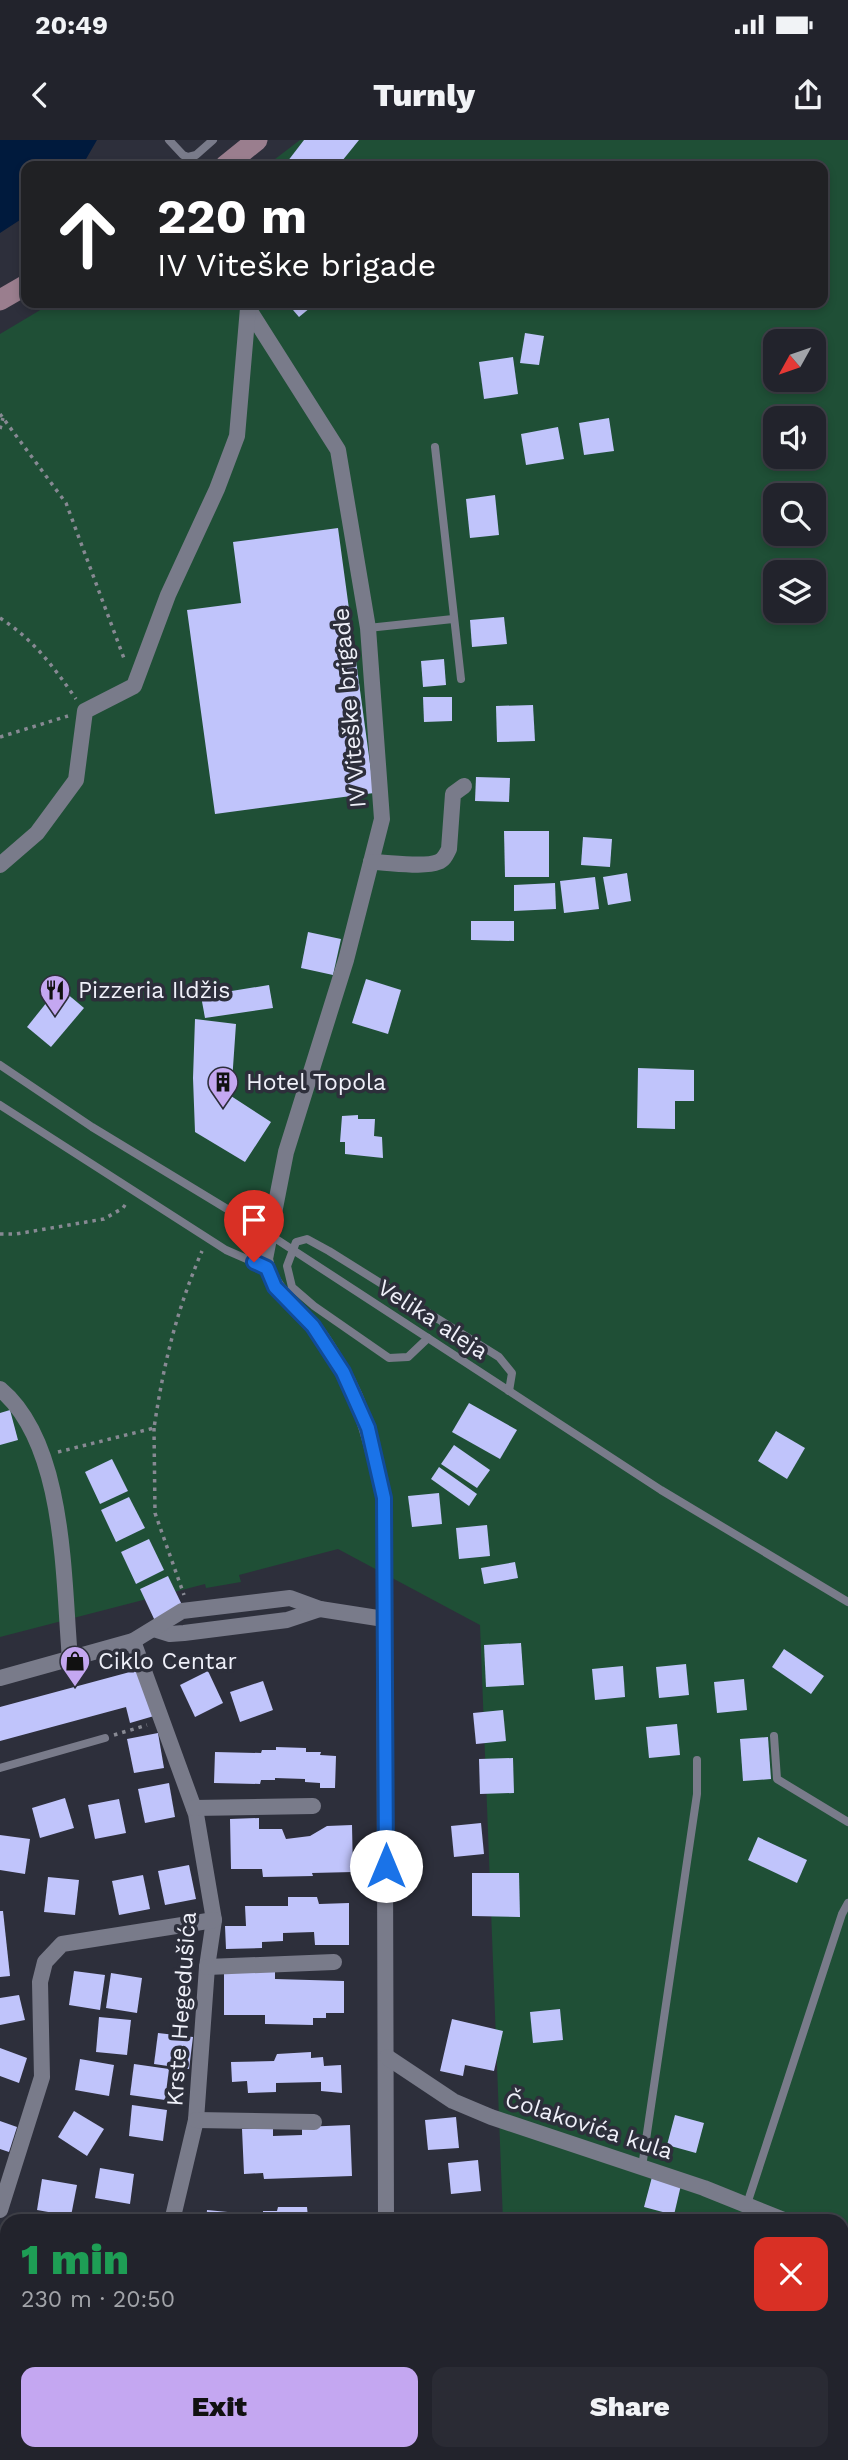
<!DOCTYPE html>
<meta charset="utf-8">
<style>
:root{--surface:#22232c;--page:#2a2b34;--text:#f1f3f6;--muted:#a2a4a9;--line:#3f4048;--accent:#c4a7f1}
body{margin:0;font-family:"Work Sans",sans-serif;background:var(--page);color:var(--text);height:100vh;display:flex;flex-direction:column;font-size:26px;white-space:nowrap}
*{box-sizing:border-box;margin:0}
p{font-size:23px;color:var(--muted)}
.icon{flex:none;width:38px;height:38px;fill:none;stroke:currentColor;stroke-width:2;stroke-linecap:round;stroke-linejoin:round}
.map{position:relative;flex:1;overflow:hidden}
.side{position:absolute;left:0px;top:2074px;width:849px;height:247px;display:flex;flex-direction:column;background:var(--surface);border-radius:21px 21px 0 0;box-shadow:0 4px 10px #0003,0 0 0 2px var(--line)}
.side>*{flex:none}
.hud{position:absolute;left:21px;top:21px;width:807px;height:147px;border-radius:14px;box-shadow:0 4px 10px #0003,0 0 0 2px var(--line);background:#202124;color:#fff;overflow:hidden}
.needle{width:46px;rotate:230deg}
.fabs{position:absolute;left:763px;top:189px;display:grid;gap:14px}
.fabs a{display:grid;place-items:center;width:63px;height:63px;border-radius:14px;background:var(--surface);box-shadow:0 4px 10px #0003,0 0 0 2px var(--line);font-size:35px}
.pin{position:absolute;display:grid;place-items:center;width:60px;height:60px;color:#fff;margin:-72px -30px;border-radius:50% 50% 50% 0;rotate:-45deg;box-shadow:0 0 7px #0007}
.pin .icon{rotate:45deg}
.me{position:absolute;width:77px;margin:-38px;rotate:0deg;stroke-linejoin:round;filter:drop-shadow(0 0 5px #0008)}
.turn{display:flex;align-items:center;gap:24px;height:147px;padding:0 21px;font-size:32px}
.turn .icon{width:91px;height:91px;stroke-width:2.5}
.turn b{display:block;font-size:49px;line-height:60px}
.round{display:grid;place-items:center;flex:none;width:74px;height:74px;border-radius:14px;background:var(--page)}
.overview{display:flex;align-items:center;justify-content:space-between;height:119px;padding:0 21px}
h1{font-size:42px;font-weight:800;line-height:52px;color:#1e9e55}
.cta{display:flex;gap:14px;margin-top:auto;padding:14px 21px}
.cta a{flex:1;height:80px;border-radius:14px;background:var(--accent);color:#111;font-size:28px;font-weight:800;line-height:80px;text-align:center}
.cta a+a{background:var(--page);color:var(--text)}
.status{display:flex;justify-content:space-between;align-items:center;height:49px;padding:0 35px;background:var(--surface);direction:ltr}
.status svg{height:19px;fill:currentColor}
header{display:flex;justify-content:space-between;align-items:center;height:91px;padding:0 21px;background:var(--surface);font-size:32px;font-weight:800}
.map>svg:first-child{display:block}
.green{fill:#1f4f36;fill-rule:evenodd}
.water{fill:#001a3d}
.building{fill:#c0c4fb}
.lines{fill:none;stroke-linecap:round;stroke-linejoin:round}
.path{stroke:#878993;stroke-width:3.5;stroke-dasharray:3.5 5;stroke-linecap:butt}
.lane{stroke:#797b8a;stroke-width:8}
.street{stroke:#797b8a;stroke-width:16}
.secondary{stroke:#9a7e8e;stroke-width:21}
.route-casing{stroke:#114b97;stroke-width:18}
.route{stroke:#1a73e8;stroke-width:12}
.labels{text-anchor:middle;stroke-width:7;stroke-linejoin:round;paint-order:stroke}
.street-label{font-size:23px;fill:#eff0f9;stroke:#2d2f3b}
.poi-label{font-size:23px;fill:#eff0f9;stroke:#2d2f3b;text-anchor:start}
</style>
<div class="status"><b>20:49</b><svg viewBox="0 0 49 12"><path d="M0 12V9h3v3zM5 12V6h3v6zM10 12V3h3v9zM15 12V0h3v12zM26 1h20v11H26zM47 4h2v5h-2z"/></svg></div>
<header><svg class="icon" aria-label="back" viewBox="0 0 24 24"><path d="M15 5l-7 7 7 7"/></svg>Turnly<svg class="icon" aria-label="share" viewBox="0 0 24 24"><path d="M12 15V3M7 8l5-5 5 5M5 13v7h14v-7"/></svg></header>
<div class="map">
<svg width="848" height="2320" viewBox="0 0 848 2320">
<rect width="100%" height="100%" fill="#2d2f3b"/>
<!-- green -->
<path class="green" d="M300 0H848V2320H512L511 2314H842V2081H503L480 1485 338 1409 239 1435 241 1442 206 1448 205 1444 0 1497V194L52 163H822V26H266ZM775 201H814V240H775ZM775 278H814V317H775ZM775 355H814V394H775ZM775 432H814V471H775Z"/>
<!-- water -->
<path class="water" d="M0 0H97L82 26H26V76L0 93Z"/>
<!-- building -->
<g class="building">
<path d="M304 0H359L338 26H284Z"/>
<path d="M287 163H316L299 177Z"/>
<path d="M525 193 544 196 539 225 520 223Z"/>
<path d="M513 217 518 254 484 259 479 222Z"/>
<path d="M609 278 614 311 584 315 579 283Z"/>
<path d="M558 287 564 319 526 325 521 294Z"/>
<path d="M495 355 499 395 470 398 466 359Z"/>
<path d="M338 388 374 653 215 674 187 470 241 463 233 402Z"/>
<path d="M504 477 507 504 472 507 470 480Z"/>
<path d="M444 519 446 545 423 547 421 521Z"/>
<path d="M423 557H452V581L424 582Z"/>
<path d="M533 565 535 601 497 602 496 566Z"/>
<path d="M476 637 510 638 509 662 475 661Z"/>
<path d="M504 691H549V737H505Z"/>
<path d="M583 697 612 699 610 727 581 725Z"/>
<path d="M627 733 631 761 608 765 603 737Z"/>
<path d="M595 737 599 769 564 773 560 741Z"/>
<path d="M555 743 556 769 514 771V745Z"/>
<path d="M471 781H514V801L471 800Z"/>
<path d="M308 792 341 799 333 835 301 828Z"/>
<path d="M366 839 401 850 388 894 352 883Z"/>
<path d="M269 845 273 868 205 878 201 856Z"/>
<path d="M59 847 84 868 51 907 27 887Z"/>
<path d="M195 879 236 884 231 956 271 982 245 1022 195 992 193 938Z"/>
<path d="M638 928 694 930V961H675V989L637 988Z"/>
<path d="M358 975V979H375L374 996 382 997 383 1018 345 1014V1002H340L342 976Z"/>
<path d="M469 1263 517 1290 500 1319 452 1292Z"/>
<path d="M10 1270 18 1300 0 1305V1273Z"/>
<path d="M776 1291 805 1308 787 1339 758 1321Z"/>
<path d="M454 1305 490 1330 477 1348 441 1324Z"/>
<path d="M112 1319 128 1351 100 1364 85 1332Z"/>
<path d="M439 1327 477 1354 469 1366 431 1339Z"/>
<path d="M439 1353 442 1384 412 1387 408 1356Z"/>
<path d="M129 1357 145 1388 116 1402 101 1370Z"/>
<path d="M487 1385 490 1416 459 1419 456 1388Z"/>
<path d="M149 1399 164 1430 136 1444 121 1412Z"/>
<path d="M515 1422 518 1438 484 1444 481 1428Z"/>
<path d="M168 1436 183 1467 155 1481 140 1449Z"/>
<path d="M521 1503 524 1545 486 1547 484 1505Z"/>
<path d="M784 1509 824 1536 811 1554 772 1527Z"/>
<path d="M686 1524 689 1555 659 1558 656 1527Z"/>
<path d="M623 1526 625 1557 595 1560 592 1529Z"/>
<path d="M141 1529 154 1576 130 1583 126 1567 0 1601V1567Z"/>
<path d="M208 1531 223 1563 195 1577 180 1545Z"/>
<path d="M744 1539 747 1570 717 1573 714 1542Z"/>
<path d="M263 1541 273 1570 240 1582 230 1552Z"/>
<path d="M503 1570 506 1601 476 1604 473 1573Z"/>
<path d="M677 1584 680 1615 649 1618 646 1587Z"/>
<path d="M158 1593 164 1628 134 1633 127 1599Z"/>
<path d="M768 1597 771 1639 743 1641 740 1599Z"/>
<path d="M276 1607 306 1608V1612H321L320 1615 336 1616 335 1648H320V1643L305 1642V1639L275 1638V1640H261L260 1644 214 1643 215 1612 261 1613 262 1610H276Z"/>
<path d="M513 1618 514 1653 480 1654 479 1619Z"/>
<path d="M169 1643 175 1677 145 1683 138 1649Z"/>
<path d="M65 1658 74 1688 40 1698 32 1668Z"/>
<path d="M119 1659 126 1693 95 1699 88 1665Z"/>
<path d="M259 1678V1689H282L286 1699 310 1696 327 1686 352 1685 353 1732 312 1733 313 1736 263 1737 262 1729H231L230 1679Z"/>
<path d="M481 1683 484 1714 454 1717 451 1686Z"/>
<path d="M0 1695 30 1699 25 1734 0 1730Z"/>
<path d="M758 1697 807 1720 797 1743 748 1720Z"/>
<path d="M189 1725 196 1759 165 1765 158 1731Z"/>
<path d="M472 1733H519L520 1777 472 1776Z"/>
<path d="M143 1735 150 1769 119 1775 112 1741Z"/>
<path d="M48 1737 79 1740 75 1775 44 1772Z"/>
<path d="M288 1757H317L319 1764 349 1763V1805H315L314 1792 283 1793V1801L262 1802V1808L226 1809 225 1786H246L245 1766H288Z"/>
<path d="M0 1771H3L10 1836 0 1837Z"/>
<path d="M224 1830 275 1831V1839L344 1841V1873H326V1878H313V1885L265 1884V1875H224Z"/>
<path d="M74 1831 105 1835 100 1870 69 1865Z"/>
<path d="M111 1833 142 1838 137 1873 106 1868Z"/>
<path d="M19 1855 25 1880 0 1885V1858Z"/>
<path d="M560 1869 563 1900 533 1903 530 1872Z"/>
<path d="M99 1877 131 1880 127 1915 96 1912Z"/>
<path d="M452 1879 503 1891 494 1931 465 1925 463 1936 440 1931Z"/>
<path d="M158 1893 193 1897 189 1929 154 1924Z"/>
<path d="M0 1908 27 1918 19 1943 0 1936Z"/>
<path d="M311 1912V1918L323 1917 324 1926 341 1925 342 1953 321 1951V1942L276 1943V1952L248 1953 247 1941 232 1942 231 1922 274 1921 277 1914Z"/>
<path d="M80 1919 114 1925 109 1956 75 1950Z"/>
<path d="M134 1924 169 1929 165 1960 130 1955Z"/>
<path d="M132 1965 167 1970 163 2001 129 1996Z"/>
<path d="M74 1971 104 1989 87 2016 58 1997Z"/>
<path d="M675 1975 704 1983 696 2013 667 2005Z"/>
<path d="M456 1977 459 2008 428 2010 425 1980Z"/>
<path d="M0 1981 17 1987 9 2012 0 2009Z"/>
<path d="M350 1985 352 2036 264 2039 263 2033 244 2034 242 1989 273 1988V1996L302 1995V1987Z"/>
<path d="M478 2020 481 2051 451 2054 448 2023Z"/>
<path d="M100 2028 134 2034 130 2064 95 2058Z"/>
<path d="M652 2037 681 2045 674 2075 644 2067Z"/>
<path d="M42 2039 77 2045 71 2076 37 2070Z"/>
<path d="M278 2067H307L308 2077 344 2076V2081H263V2071H277Z"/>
<path d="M207 2070 238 2073 237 2081H206Z"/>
<path d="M0 2220 7 2223V2251L0 2248Z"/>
<path d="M0 2308 7 2311V2314H13L28 2320H0Z"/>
<path d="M142 2314H173L172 2320H141Z"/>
<rect x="197" y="2314" width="42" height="6"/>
<rect x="258" y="2314" width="82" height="6"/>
<path d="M449 2314H479L480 2320H449Z"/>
</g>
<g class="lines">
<!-- path -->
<g class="path">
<path d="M0 274 66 363 125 521"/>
<path d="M0 289 3 278"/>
<path d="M0 478C34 500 53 526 76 559"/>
<path d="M0 597 68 576"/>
<path d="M0 1094H16L104 1079 123 1068 127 1062"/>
<path d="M154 1288 155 1373 184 1455"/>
<path d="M58 1312 154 1288C164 1222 176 1172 202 1111"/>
<path d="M114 1595 147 1585"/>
<path d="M0 2111 7 2113"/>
</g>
<!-- lane -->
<g class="lane">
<path d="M169 0 183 15 188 17 196 15 213 0"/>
<path d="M435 307 461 539"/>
<path d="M368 488 453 479"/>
<path d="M0 925 92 987 270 1095 661 1350 848 1462"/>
<path d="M0 965 226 1110 267 1128"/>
<path d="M428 1198 408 1217 389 1218 314 1166 292 1147 287 1126 296 1102 307 1099 329 1111 499 1217 512 1233 509 1251"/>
<path d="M774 1596 777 1639 848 1682"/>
<path d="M0 1628 105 1598"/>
<path d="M642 2027 697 1654V1620"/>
<path d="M747 2064 842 1774 848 1763"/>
</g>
<!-- street -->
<g class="street">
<path d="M249 163 248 168 338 310 368 488 382 679 346 820 286 1012 265 1119C270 1148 292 1163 311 1184 323 1197 332 1214 341 1229 365 1269 374 1314 384 1358L386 2081"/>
<path d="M371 722C388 722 424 728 438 722 444 720 446 715 449 709L453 654 464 646"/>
<path d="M0 725 37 693 76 640 85 571 134 546 168 455 217 349 237 296 248 168"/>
<path d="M0 1249C66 1304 63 1439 70 1519"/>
<path d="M154 1489 170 1494 184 1493 287 1480 320 1469"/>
<path d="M133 1501 196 1674 214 1780 207 1827 196 1980 172 2081"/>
<path d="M0 1538 133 1501 182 1471 290 1458 320 1469 384 1479"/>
<path d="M194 1668 313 1666"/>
<path d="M207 1827 334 1822"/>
<path d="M387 1917 453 1961 491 1977 704 2048 786 2081"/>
<path d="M196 1980 314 1982"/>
<path d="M0 2070 42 1937 40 1842 45 1822 62 1804 214 1780"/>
<path d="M842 2105 848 2108"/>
<path d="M99 2320V2314"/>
<path d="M385 2320V2314"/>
</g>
<!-- secondary -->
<g class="secondary">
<path d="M225 26 257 0"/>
<path d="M0 160 26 145"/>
</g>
</g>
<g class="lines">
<!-- route casing -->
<g class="route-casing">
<path id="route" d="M254 1122 267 1128 275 1147 313 1186 343 1232 368 1288 384 1358 386 1726"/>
</g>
<!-- route -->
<use href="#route" class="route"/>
</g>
<!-- icons -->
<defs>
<g id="restaurant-pin" transform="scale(1.575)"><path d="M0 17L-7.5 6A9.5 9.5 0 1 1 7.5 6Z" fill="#c4a7f1" stroke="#2d2f3b"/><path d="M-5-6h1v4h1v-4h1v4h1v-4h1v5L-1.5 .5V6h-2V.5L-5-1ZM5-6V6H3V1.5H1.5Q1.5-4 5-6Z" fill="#111"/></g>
<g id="building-pin" transform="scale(1.575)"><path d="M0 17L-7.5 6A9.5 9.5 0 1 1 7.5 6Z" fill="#c4a7f1" stroke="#2d2f3b"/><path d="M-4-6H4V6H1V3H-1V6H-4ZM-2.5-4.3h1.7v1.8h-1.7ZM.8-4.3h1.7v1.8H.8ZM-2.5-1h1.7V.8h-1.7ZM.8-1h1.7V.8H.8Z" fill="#111"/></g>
<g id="shop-pin" transform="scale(1.575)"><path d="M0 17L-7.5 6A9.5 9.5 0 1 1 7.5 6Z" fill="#c4a7f1" stroke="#2d2f3b"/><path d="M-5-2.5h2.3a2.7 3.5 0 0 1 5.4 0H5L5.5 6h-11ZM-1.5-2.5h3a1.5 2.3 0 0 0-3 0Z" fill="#111"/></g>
</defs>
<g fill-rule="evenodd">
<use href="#restaurant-pin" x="55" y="850"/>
<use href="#building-pin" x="223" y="942"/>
<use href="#shop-pin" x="75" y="1521"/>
</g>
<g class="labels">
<!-- street labels -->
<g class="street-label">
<text transform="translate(349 568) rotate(-95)" y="8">IV Viteške brigade</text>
<text transform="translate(433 1179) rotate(33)" y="8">Velika aleja</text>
<text transform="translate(181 1869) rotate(-86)" y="8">Krste Hegedušića</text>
<text transform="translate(589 1985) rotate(18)" y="8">Čolakovića kula</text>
</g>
<!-- poi labels -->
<g class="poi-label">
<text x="78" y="858">Pizzeria Ildžis</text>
<text x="246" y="950">Hotel Topola</text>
<text x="98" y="1529">Ciklo Centar</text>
</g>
</g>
</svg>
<div class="fabs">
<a><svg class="needle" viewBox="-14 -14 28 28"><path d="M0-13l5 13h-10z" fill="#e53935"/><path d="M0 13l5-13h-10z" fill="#a2a4a9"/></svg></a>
<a><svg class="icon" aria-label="sound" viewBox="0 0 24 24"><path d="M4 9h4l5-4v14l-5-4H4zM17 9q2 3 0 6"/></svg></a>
<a><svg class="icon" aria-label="search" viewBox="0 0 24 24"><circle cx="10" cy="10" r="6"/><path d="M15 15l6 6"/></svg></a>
<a><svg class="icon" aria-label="layers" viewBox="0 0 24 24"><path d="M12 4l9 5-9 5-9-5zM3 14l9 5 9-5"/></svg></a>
</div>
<div class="pin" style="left:254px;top:1122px;background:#d93025"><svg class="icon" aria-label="arrive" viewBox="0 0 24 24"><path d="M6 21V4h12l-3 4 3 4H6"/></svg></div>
<svg class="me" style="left:386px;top:1726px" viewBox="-20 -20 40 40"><circle r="19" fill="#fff"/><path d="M0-13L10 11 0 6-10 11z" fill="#1a73e8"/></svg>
<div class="hud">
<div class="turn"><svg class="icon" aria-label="ahead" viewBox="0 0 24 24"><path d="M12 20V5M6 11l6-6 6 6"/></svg><div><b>220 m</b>IV Viteške brigade</div></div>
</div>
<section class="side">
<div class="overview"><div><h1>1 min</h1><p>230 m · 20:50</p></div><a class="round" style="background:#d93025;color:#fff"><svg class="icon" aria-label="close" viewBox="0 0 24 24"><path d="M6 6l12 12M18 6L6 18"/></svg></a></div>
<div class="cta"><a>Exit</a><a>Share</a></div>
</section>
</div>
